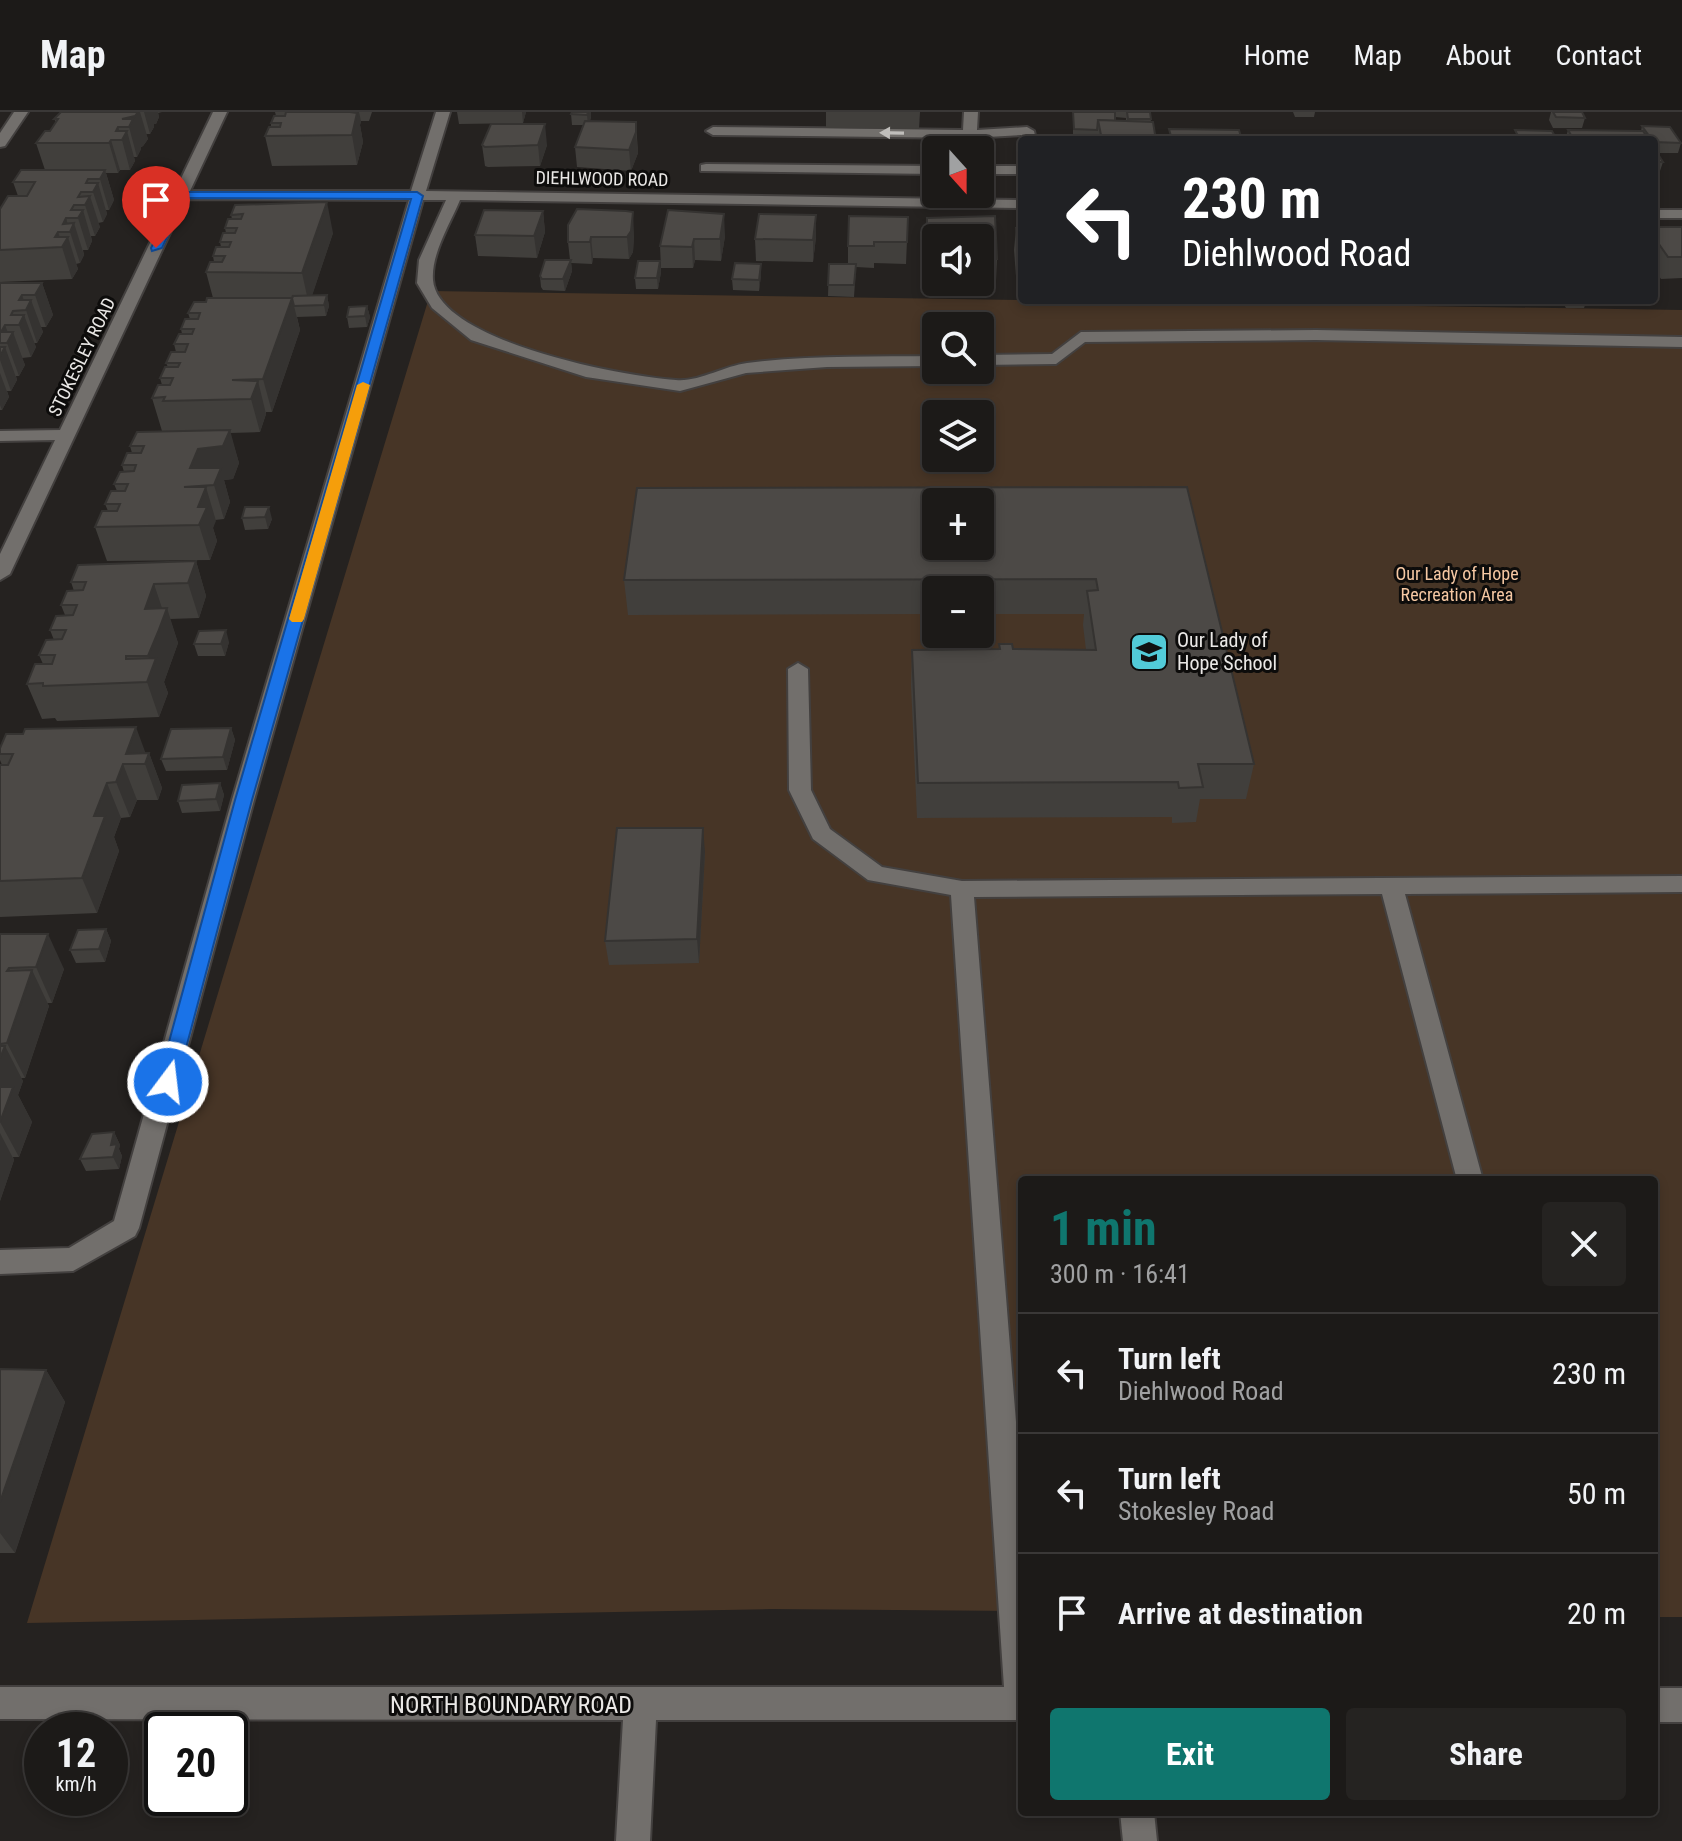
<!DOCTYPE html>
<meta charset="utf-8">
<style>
:root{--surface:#1c1a18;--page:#252321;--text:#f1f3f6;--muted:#a0a1a2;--line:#3a3837;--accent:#0f766e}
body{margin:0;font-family:"Roboto Condensed",sans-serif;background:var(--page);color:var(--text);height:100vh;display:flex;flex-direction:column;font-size:30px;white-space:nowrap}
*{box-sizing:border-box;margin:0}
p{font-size:26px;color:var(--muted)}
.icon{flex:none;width:44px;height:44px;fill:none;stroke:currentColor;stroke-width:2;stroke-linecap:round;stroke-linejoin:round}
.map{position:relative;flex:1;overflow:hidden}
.sheet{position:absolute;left:1018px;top:1064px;width:640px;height:640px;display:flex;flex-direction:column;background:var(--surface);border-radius:8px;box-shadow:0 4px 12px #0003,0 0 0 2px var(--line)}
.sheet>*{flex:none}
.hud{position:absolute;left:1018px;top:24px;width:640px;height:168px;border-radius:8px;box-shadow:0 4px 12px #0003,0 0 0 2px var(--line);background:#202124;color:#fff;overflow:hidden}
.needle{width:52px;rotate:159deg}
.tools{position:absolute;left:922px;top:24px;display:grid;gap:16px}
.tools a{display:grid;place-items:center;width:72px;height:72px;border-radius:8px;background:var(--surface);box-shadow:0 4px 12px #0003,0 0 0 2px var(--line);font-size:40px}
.speed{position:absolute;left:24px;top:1600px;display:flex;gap:16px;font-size:40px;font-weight:700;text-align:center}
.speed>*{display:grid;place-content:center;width:104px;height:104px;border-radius:50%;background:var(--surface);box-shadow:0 4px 12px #0003,0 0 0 2px var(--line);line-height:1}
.speed small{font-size:20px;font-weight:400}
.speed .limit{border:4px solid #111;border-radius:12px;background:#fff;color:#111}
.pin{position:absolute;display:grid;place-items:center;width:68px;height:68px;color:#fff;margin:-82px -34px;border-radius:50% 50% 50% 0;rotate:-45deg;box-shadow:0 0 8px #0007}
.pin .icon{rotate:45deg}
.me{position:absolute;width:88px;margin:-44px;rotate:15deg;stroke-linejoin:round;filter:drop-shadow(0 0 6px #0008)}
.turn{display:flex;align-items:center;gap:28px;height:168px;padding:0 32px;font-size:36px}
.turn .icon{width:104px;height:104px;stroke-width:2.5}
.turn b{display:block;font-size:56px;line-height:68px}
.round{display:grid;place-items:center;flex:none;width:84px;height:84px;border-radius:8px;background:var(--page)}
.overview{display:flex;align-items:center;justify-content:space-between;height:136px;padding:0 32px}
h1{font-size:48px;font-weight:700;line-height:60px;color:var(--accent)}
.button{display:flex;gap:16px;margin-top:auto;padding:16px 32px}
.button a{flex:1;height:92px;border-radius:8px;background:var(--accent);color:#fff;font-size:32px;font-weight:700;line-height:92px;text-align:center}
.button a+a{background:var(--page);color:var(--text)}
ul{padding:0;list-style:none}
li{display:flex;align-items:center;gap:24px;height:120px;padding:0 32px;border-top:2px solid var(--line)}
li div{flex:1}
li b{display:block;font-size:30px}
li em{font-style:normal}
header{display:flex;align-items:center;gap:48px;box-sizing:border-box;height:112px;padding:0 40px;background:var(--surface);border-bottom:2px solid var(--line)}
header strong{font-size:38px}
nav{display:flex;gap:44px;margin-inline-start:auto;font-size:28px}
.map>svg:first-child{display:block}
.green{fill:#473526;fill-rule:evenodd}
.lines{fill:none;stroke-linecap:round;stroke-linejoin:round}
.minor-casing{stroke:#43403f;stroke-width:4}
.minor{fill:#726f6c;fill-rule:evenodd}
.wall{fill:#413f3c;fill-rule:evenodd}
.shaded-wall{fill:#353331}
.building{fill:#4c4946;stroke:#353331;stroke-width:2;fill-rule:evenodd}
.oneway{fill:#c0bebb}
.route{fill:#1a73e8;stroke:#114b97;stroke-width:2}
.slow{fill:#f59e0b}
.labels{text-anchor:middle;stroke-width:6;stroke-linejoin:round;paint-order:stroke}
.far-street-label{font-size:18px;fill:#eae8e6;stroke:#0d0c0b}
.far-park-label{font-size:18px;fill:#f6c8a3;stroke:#0d0c0b}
.poi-label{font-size:20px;fill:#eae8e6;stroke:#0d0c0b;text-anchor:start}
.near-street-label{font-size:24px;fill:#eae8e6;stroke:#0d0c0b}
</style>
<header>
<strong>Map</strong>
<nav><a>Home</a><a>Map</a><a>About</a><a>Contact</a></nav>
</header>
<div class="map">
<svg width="1682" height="1729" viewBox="0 0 1682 1729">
<rect width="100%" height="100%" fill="#252220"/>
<!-- green -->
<path class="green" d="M431 179 1682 198V1505H1654V1068H1022V1499L772 1497 27 1511ZM936 214H980V258H936ZM936 302H980V346H936ZM936 390H980V434H936ZM936 478H980V522H936Z"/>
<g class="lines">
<!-- minor casing -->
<g class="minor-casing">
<g id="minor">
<path d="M14 0H28L5 34 0 35V21Z"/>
<path d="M213 0H227L190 79H411L436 0H450L426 79 1022 88V96L460 88C450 112 431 142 433 168 438 230 626 265 676 268 699 270 724 254 747 251 809 243 873 245 936 244V254L827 255 746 261 680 279 586 265 471 228 432 196 417 171 419 148 446 88H423L254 688 139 1116 135 1124 73 1159 0 1162V1138L69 1136 114 1109 232 688 409 88 186 87 10 462 0 468V442L55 328 0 329V319L60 318Z"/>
<path d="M964 0H978L977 18 1027 15 1034 19 1036 28H1022L1021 23 970 26 713 23 706 19 713 15 963 18Z"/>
<path d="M706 52 936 54V62L701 59V53Z"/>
<rect x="980" y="54" width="42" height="8"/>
<rect x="1654" y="98" width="28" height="8"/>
<path d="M1316 218 1682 225V235L1316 228 1085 230 1056 252 980 253V243L1052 242 1081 220Z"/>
<path d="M798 551 808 557 811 678 830 717 882 755 962 769 1682 764V780L1405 782 1483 1068H1457L1382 782 974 785 1022 1385V1608H656L650 1729H616L623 1608 0 1607V1575H1004L951 783 868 768 813 727 789 678 788 557Z"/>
<rect x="1654" y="1576" width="28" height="34"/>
<path d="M1120 1700H1154L1157 1729H1123Z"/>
</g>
</g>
<!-- minor -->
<use href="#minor" class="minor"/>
</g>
<!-- wall -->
<g class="wall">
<path d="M61 0H162L158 1 159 5 156 12H154V15L150 22H146L148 27 143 34 141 35V37L137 45H134L135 49 130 58H120L118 61H106L114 88 109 98H106L107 102 103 110 98 111 100 115 95 124H91L92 129 88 138H83L84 143 80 151 76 152 78 157 72 167 0 170V97L18 84 13 70 45 58 36 31 50 19 56 10 54 7Z"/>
<path d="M275 0H372L369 9H361L360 13 363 30 357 53 272 54 265 24 271 15V11L276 4Z"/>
<path d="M457 0H526L523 11 459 12Z"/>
<path d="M572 0H591V5L590 9 636 10 638 41 631 59 577 55 575 35 584 13H572L571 2Z"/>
<path d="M826 0H920L919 17 826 16Z"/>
<path d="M1073 0H1150L1151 10 1156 28H1073ZM1115 5 1126 6V9H1115Z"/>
<path d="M1293 0H1315L1314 5H1295Z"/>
<path d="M1551 0H1582L1585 6 1582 16H1553L1549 8Z"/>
<path d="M1642 14 1681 31 1678 41H1657L1663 50 1656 71H1654V28H1565L1568 18 1641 19Z"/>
<path d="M482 33H547L540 54 488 55 485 54Z"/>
<path d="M235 93 333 121 312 183H327L329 194 326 204 297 205 300 218 272 300H266V302L260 320 230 321 239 351 233 367 224 368 230 390 224 407 215 408 213 416 217 429 210 448 107 449 95 415 108 399 105 392 117 379 114 372 124 360 122 353 132 341 130 334 162 319 152 286 162 273 160 266 168 255 166 251 176 240 174 232 182 222 181 217 190 207 188 201 206 190 213 186 206 160 214 150 213 144 221 135 220 130 226 121 225 116 232 107 231 103Z"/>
<path d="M668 98 725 124 721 149 695 148 693 156H661L660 134Z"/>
<path d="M543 99 545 120 537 146 478 144 475 123Z"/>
<path d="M995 104 997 147 996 169H980V126H936V168H927V106Z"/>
<path d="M908 105 906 152 874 151V156L856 155 854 185 828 184 829 152H848V134Z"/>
<path d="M568 113 634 122 633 140 629 147 593 146 592 152 571 151 572 159 565 179 543 178 541 175 540 164 570 148 568 130Z"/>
<path d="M1654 115H1682V166L1661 167 1654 157Z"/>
<path d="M1016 116H1022V164H1016L1014 138Z"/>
<path d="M816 125 813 150 756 149 755 127Z"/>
<path d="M660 149 661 160 658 177H636L635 166Z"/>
<path d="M761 152V163L759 179 733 178 732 167Z"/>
<path d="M0 171H42L53 203 46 215H41L43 220 37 231H34L36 235 31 245 22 246 25 253 19 264H16L17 268 11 279H7L9 285 2 298H0Z"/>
<path d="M1561 188 1568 189 1587 188 1584 196H1566Z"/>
<path d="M367 194 370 205 367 215 349 216 347 205Z"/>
<path d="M1187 375 1254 652 1246 687H1200L1196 710 1172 711V705L917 706 911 573 912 538 999 537V532L1013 537 1086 538 1083 513 1084 502H980V478H936V502L628 503 624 468Z"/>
<path d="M245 395 272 407 268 417 245 418 242 406Z"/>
<path d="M196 449 206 484 199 506 170 507 178 531 164 570 168 581 159 605 57 609 55 606 42 607 27 572 43 552 39 543 54 528 50 518 65 503 61 493 74 479 71 470Z"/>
<path d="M229 530 225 544H198L194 532Z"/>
<path d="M231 616 235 628 227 658 166 659 161 647Z"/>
<path d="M0 636 149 641 162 676 158 688H137L130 705 121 706 114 725 119 739 97 801 0 805V653H2L0 648Z"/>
<path d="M220 671 224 683 220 699 182 701 178 689Z"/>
<path d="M705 740 699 851 609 853 605 829Z"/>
<path d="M106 817 111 829 105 850 76 851 70 838Z"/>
<path d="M0 822 64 857 52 891H47L49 894 25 966H21L23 969 18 983 32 1010 19 1045H13L14 1048 0 1089Z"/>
<path d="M114 1020 120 1033 119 1037 122 1044 119 1057 86 1059 80 1047Z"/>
<path d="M0 1257 46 1258 65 1290 15 1441H0Z"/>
</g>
<!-- shaded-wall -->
<g class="shaded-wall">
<path d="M138 0H140L148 27 143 34 141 35V37L137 45 129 15 122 7Z"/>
<path d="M144 0H158L159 5 156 12H154V15L150 22Z"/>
<path d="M350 0H359L361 9 360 13 363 30 357 53 352 23Z"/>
<path d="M522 0H526L523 11Z"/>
<path d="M588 0H591V5L588 13 587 3Z"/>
<path d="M545 12 547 33 540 54 538 33Z"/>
<path d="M118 15 122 28 127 19 135 49 130 58 122 28 116 19Z"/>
<path d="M636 20 638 41 631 59 629 38Z"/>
<path d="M111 28 120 58 118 61 109 31Z"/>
<path d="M105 58 114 88 109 98 100 67Z"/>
<path d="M98 71 107 102 103 110 93 80Z"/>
<path d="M90 84 100 115 95 124 85 93Z"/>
<path d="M327 90 333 121 309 193 302 161Z"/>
<path d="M83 98 92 129 88 138 78 106Z"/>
<path d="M543 99 545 120 537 146 534 124Z"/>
<path d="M633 100 634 122 633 140 629 147 627 125Z"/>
<path d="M724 102 725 124 721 149 720 127Z"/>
<path d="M816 103V125L813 150V128Z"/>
<path d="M66 106 70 119 74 111 84 143 80 151 70 120 63 112Z"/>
<path d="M58 120 63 134 68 125 78 157 72 167 62 135 55 125Z"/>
<path d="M591 125 593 146 592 152 590 130Z"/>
<path d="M694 127 695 148 693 156 692 135Z"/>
<path d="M571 148 572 159 565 179 563 167Z"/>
<path d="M660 149 661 160 658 177 657 166Z"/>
<path d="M761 152V163L759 179V168Z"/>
<path d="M42 171 53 203 46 215 35 183Z"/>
<path d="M22 183 27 197 31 188 43 220 37 231 26 198 19 188Z"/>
<path d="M327 183 329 194 326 204 324 193Z"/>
<path d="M292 186 300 218 272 300 263 267Z"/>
<path d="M367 194 370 205 367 215 365 204Z"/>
<path d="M24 203 36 235 31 245 19 213Z"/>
<path d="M5 213 10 226 13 220 25 253 19 264 7 231 1 220Z"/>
<path d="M5 235 17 268 11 279 0 248V244Z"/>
<path d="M0 261 9 285 2 298 0 293Z"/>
<path d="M258 269 266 302 260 320 251 287Z"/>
<path d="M230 318 239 351 233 367 224 368 230 390 224 407 214 373 190 356 198 337Z"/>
<path d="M206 375 216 409 213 416 217 429 210 448 199 413 198 395Z"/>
<path d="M269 395 272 407 268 417 265 405Z"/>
<path d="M196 449 206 484 199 506 188 471Z"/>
<path d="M154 472 164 502 167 496 178 531 164 570 168 581 159 605 147 570 152 555 148 544 145 497Z"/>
<path d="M226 518 229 530 225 544 221 532Z"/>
<path d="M136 615 147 645 149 641 162 676 158 688 145 652 126 642Z"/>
<path d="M231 616 235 628 227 658 223 645Z"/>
<path d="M123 652 137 688 130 705 116 670Z"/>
<path d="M107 671 121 706 114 725 119 739 97 801 82 766 94 704Z"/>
<path d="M220 671 224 683 220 699 216 687Z"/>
<path d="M703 716 705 740 699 851 697 827Z"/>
<path d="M106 817 111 829 105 850 99 837Z"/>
<path d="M48 822 64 857 52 891 36 855Z"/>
<path d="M9 856 23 885 32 858 49 894 25 966 7 931V859Z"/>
<path d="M5 934 23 969 18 983 32 1010 19 1045 0 1010V946Z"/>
<path d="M114 1020 120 1033 119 1037 122 1044 119 1057 113 1045 111 1033Z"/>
<path d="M0 1021 14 1048 0 1089Z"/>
<path d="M46 1258 65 1290 15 1441 0 1421V1390Z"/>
</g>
<!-- building -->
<g class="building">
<path d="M61 0H138L135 4 122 7H133L129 15H118L116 19H127L122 28H111L109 31H36L45 19H50L58 7H54Z"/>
<path d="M286 0H350L357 1 352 23 265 24 269 15H280L281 11H271L274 4H285Z"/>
<path d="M572 0H588L587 3 571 2Z"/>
<path d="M1073 0H1115V9L1098 8 1097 18 1074 17Z"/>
<path d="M1127 0H1150L1151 7H1128Z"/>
<path d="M1553 0H1582L1585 6 1556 5Z"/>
<path d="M1098 8 1153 10 1156 28H1102Z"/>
<path d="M585 9 636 10V20L629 38 575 35Z"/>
<path d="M491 12H545L538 33 485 35 482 33Z"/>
<path d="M1642 14 1670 15 1681 31 1654 30V28H1652Z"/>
<path d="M1169 17 1239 18 1242 28H1172Z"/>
<path d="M1515 18 1552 19 1557 28H1501L1500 26H1519Z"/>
<path d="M1568 18 1643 19 1649 28H1574Z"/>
<path d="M1654 36 1663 50H1654Z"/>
<path d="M21 58H105L100 67H88L86 71H98L93 80H81L78 85 90 84 85 93H74L71 98H83L78 106H66L63 112 74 111 70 120H58L55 125H68L62 135 0 138V97L8 84H27L35 70H13Z"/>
<path d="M327 90 302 161 206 160 210 150H222L225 144H213L216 135H229L231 130H220L223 121H235L237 116H225L228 107H241L243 102 231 103 235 93Z"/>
<path d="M577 97 626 99 633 100 631 119 627 125H591L590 130H568V113Z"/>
<path d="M484 98 543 99 534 124 475 123Z"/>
<path d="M668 98 724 102 720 127H694L692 135 660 134Z"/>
<path d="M759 102 816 103 813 128 755 127Z"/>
<path d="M849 104 908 105 907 130H874V134H848Z"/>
<path d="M995 104 997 147H980V126H936V146H927V106Z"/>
<path d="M1654 115H1682V145H1668L1654 125Z"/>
<path d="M1016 116H1022V142H1018Z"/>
<path d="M545 148H571L563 167H542L540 164Z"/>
<path d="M638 149H660L657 166H635Z"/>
<path d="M735 151 761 152 759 168 732 167Z"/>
<path d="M829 152H856L854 173H828Z"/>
<path d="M0 171H42L35 183H22L19 188H31L26 198 13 199 11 203H24L19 213H5L1 220H13L7 231H0Z"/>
<path d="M327 183 324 193 294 194 292 186 291 189 293 184Z"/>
<path d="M207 186H292L263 267 232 268 258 269 251 287 163 289 165 285 152 286 158 273H170L173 266H160L165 255H178L180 251H166L171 240H185L188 232H174L179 222H192L194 217H181L185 207H198L200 201H188L194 190H206Z"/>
<path d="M367 194 365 204 347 205 349 195Z"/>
<path d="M0 235H5L0 244Z"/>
<path d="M230 318 223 334 198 337 190 356H221L214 373 184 375H206L198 395H207L199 413 95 415 102 399H117L120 392H105L111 379H125L128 372H114L120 360 134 359 136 353H122L127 341H141L144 334H130L137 320Z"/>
<path d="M1187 375 1254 652H1198L1203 675 1179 676 1178 670 918 671 912 538 1000 537 999 532H1012L1013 537 1096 538 1087 479 1098 478 1096 467 624 468 637 376ZM936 390H980V434H936Z"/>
<path d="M245 395H269L265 405 242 406Z"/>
<path d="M196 449 188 471 154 472 145 497 167 496 158 520 148 544H126V547L156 546 147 570 43 574V571L27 572 35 552H52L55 543H39L46 528 62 527 66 518H50L56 504 73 503 77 493H61L67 479 83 478 86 470H71L78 453Z"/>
<path d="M226 518 221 532H194L199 519Z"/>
<path d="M136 615 126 642 149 641 145 652H123L116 670 107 671 94 704H105L82 766 0 769V653H8L13 642H0V636L6 622H23L25 617Z"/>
<path d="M231 616 223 645 161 647 171 617Z"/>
<path d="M220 671 216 687 178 689 182 673Z"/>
<path d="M617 716H703L697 827 605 829Z"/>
<path d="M106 817 99 837 70 838 78 818Z"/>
<path d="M0 822H48L36 855 9 856 7 859 32 858 7 931 0 932Z"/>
<path d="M0 934H5L0 946Z"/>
<path d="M0 975H13L0 1010Z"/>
<path d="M114 1020 111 1033 117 1032 113 1045 80 1047 92 1022Z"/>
<path d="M0 1257 46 1258 0 1390Z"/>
</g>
<!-- one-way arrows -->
<defs><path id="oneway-solid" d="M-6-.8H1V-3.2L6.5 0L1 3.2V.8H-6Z" transform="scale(2)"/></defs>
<use class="oneway" href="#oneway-solid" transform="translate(892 21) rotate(-179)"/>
<!-- route -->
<path class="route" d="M182 80H417L423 84 252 688 177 970 174 975H161L158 970 235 688 411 87 186 86 162 136 152 139 151 136 177 83Z"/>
<!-- slow -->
<path class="slow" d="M363 270 370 273 304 507 302 510H292L289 507 357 273Z"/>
<!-- icons -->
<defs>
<g id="school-square" transform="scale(2)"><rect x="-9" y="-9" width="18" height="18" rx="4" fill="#52cbd8" stroke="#0d0c0b"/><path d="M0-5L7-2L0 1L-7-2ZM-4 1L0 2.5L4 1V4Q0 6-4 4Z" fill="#111"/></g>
</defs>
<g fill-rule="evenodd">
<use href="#school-square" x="1149" y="540"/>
</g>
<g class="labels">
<!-- far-street labels -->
<g class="far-street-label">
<text transform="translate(602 67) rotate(1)" y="6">DIEHLWOOD ROAD</text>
<text transform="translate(82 245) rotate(-64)" y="6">STOKESLEY ROAD</text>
</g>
<!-- far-park labels -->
<g class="far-park-label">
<text x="1457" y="468">Our Lady of Hope<tspan x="1457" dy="21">Recreation Area</tspan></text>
</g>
<!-- poi labels -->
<g class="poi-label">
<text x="1177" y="535">Our Lady of<tspan x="1177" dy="23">Hope School</tspan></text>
</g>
<!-- near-street labels -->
<g class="near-street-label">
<text x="511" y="1601">NORTH BOUNDARY ROAD</text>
</g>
</g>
</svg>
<div class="tools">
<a><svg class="needle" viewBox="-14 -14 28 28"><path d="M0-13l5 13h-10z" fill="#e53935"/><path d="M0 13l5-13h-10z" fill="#a0a1a2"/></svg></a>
<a><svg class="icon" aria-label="sound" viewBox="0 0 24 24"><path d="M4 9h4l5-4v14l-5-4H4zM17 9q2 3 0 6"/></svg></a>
<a><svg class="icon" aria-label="search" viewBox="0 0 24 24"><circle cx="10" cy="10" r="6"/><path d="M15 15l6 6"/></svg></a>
<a><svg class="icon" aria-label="layers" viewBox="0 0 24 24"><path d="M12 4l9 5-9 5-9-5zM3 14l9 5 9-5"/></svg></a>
<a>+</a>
<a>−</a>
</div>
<div class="speed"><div>12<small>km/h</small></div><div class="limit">20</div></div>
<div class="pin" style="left:156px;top:136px;background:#d93025"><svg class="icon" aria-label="arrive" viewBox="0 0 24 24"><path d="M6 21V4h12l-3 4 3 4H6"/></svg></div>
<svg class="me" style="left:168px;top:970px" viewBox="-20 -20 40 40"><circle r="17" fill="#1a73e8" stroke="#fff" stroke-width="3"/><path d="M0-11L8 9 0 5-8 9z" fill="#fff"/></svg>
<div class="hud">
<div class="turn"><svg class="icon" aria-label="left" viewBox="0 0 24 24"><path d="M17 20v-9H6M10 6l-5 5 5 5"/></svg><div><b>230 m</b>Diehlwood Road</div></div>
</div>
<section class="sheet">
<div class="overview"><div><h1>1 min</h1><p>300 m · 16:41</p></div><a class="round"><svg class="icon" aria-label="close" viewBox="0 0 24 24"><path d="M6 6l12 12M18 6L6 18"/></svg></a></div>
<ul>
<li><svg class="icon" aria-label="left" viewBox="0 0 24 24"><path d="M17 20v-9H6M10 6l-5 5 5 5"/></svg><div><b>Turn left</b><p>Diehlwood Road</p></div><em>230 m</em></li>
<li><svg class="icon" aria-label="left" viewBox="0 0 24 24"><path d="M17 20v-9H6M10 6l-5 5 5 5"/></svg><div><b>Turn left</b><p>Stokesley Road</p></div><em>50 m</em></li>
<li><svg class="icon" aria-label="arrive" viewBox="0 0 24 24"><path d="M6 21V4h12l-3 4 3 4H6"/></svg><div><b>Arrive at destination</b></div><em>20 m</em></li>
</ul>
<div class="button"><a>Exit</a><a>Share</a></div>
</section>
</div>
